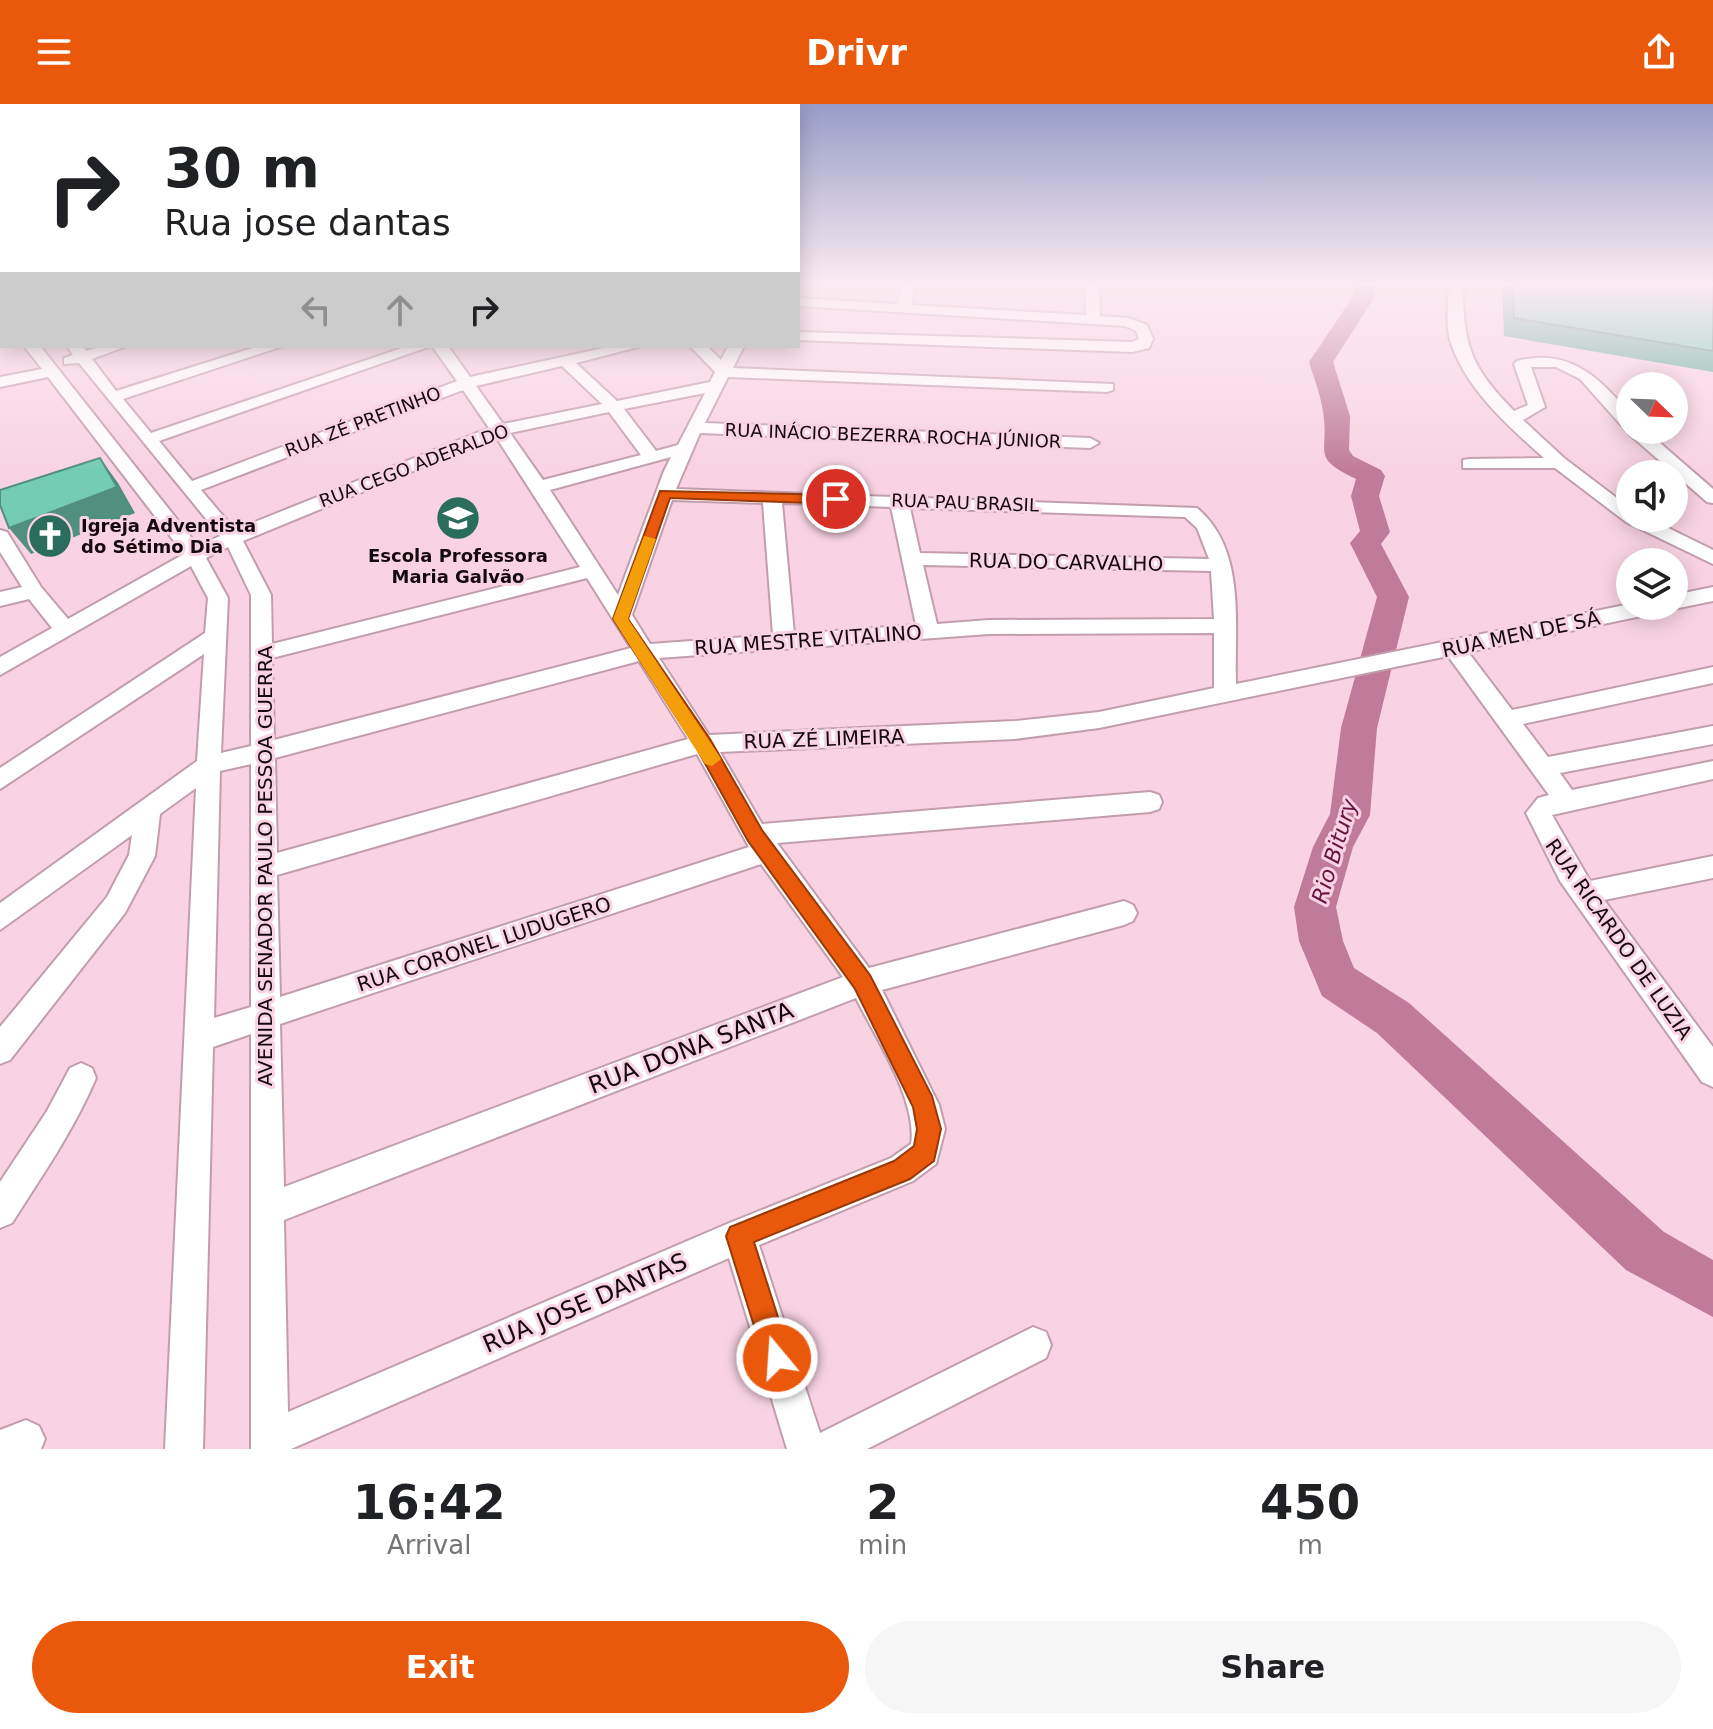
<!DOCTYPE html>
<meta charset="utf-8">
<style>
:root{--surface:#fff;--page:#f6f6f6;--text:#202124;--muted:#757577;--accent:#ea580c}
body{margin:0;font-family:"DejaVu Sans",sans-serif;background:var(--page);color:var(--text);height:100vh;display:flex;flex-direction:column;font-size:30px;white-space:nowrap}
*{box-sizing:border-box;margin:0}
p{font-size:26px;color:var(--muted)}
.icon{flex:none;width:44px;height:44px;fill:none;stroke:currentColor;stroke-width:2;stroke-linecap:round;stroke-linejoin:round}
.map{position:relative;height:1345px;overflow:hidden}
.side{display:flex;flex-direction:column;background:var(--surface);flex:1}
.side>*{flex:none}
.top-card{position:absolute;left:0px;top:0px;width:800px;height:244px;box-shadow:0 4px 20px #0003;background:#fff;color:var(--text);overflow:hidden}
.needle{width:52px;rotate:113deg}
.controls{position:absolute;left:1616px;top:268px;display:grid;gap:16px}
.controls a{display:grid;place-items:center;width:72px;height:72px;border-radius:50%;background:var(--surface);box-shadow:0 4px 20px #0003;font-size:40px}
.pin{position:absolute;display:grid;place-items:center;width:68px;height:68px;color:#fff;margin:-34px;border:4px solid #fff;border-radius:50%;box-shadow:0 2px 8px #0007}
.me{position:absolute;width:88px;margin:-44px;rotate:342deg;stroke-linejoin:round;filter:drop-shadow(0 0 6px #0008)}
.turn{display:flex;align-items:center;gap:28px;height:168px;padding:0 32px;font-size:36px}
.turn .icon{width:104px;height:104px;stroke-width:2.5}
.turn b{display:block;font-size:56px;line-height:68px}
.lanes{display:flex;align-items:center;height:76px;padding:0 32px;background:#0003;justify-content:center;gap:40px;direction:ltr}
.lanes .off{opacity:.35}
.eta{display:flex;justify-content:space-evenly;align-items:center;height:136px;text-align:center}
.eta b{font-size:48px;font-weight:700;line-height:56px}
.action{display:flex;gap:16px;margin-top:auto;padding:16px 32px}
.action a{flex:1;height:92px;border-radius:48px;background:var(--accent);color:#fff;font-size:32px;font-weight:700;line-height:92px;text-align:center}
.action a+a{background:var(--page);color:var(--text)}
header{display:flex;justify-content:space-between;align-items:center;height:104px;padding:0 32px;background:var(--accent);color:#fff;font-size:36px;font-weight:700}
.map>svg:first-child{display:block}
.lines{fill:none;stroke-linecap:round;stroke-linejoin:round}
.river{fill:#bf7b99;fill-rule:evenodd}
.minor-casing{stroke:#c29ead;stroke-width:4}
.secondary-casing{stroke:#c29ead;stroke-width:4}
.minor{fill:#fff;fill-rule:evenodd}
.secondary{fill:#fff;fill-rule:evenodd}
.wall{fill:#64af9c}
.shaded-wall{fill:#518f7f}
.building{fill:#74ccb5;stroke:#518f7f;stroke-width:2}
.route{fill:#ea580c;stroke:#983908;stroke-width:2}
.slow{fill:#f59e0b}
.labels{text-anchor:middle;stroke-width:6;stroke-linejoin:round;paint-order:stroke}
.far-street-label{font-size:18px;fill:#15090e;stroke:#f9d3e3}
.far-poi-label{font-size:18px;font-weight:bold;fill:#15090e;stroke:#f9d3e3;text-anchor:start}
.street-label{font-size:20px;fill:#15090e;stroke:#f9d3e3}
.water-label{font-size:22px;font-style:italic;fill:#661541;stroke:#f9d3e3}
.near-street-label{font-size:24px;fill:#15090e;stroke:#f9d3e3}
</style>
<header><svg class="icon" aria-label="menu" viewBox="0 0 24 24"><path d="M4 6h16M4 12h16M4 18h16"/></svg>Drivr<svg class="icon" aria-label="share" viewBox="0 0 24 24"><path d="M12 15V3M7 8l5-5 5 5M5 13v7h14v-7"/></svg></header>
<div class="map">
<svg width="1713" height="1345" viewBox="0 0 1713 1345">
<rect width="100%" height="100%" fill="#f9d3e3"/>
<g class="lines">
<!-- river -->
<path class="river" d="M1355 179H1377L1374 194 1333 258 1350 312 1349 346 1353 352 1381 366 1385 372 1379 392 1390 428 1381 440 1409 493 1377 624 1370 711 1353 743 1336 803 1343 837 1354 864 1409 899 1664 1128 1713 1156V1213L1626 1166 1377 929 1322 892 1299 837 1294 803 1313 743 1330 710 1341 624 1377 493 1350 439 1360 427 1351 392 1356 375C1309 352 1330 350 1323 308 1321 291 1314 275 1309 258L1352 194Z"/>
<!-- minor casing -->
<g class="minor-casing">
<g id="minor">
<path d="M903 179H917L911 201 1086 211 1085 179H1099L1100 212 1128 214 1147 221 1153 235 1149 244 1132 248 798 236V228L1132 238 1139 235 1136 227 1125 222 798 202V194L897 200Z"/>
<path d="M1449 179H1463C1463 241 1470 262 1514 307L1528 301 1514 260 1517 257C1569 244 1598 272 1630 310V326H1645L1713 385V399L1707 398 1629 330 1580 275 1556 263H1531L1545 303 1523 316 1564 354 1630 404V414H1648L1713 446V460L1626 418 1555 364H1463V356L1469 355 1544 354C1508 322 1464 283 1450 236 1445 218 1449 197 1449 179Z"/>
<path d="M0 188H2L0 200Z"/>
<path d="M24 242H40L198 442 220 432 79 259 64 260V254L73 251 67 242H83L86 247 103 242H127L92 255 116 287 259 242H283L123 295 151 329 408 242H431L159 337 192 377 457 277 432 242H448L470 273 613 242H642L576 259 617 297 710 278 715 268 690 242H707L721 256 728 242H744L733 264 1113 280V286L1107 288 728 273 705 319 1090 334 1099 339 1090 344 700 329 676 385 1197 404C1247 446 1234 521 1236 580L1630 500 1666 502 1656 509 1468 548 1512 606 1713 563V579L1523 620 1548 653 1713 622V640L1560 669 1572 686 1713 657V675L1552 711 1590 777 1713 752V774L1604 796 1713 943V983L1702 978 1560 777 1526 709 1538 694 1549 691 1448 552 1099 624 1015 635 720 648 762 720 1150 688 1159 691 1162 698 1159 705 1150 708 777 739 869 864 1124 797 1133 801 1137 809 1133 817 1124 821 882 886 939 1001 945 1025 936 1060 913 1077 759 1141 820 1329 1033 1223 1046 1228 1051 1241 1046 1254 867 1345H787L729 1154 291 1345H251V930L213 943 203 1345H165L196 684 160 710 155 752 125 809 10 956 0 960V923L107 793 129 751 132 731 0 826V799L197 657 204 550 0 685V664L205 529 208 494 191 462 0 571V553L52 524 29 495 0 502V488L22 483 0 448V426L7 428 41 483 68 515 184 450 48 273 0 283V273L42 265ZM562 262 602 300 503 320 476 282ZM463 286 489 324 235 426 201 386ZM705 289 678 341 656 347 624 305ZM609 308 641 351 543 376 510 329ZM496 333 580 463 272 540 271 491 243 437ZM671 353 664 367 618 491 550 386ZM672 396 763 399 773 531 650 540 632 511ZM782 399 891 403 916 521 794 530ZM910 404 1185 413 1197 424 1209 455 920 449ZM228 443 251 491V642L221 649 228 494 206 454ZM923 461 1211 467 1214 515 989 516 937 520ZM587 474 631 544 274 636 272 554ZM1214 529V584L1099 608 1015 617 709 631 659 554 989 530ZM639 557 688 635 277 749 275 654ZM697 650 749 743 280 893 277 771ZM251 660V903L214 914 220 667ZM761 760 843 873 284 1083 280 920ZM856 894C875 933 918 997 911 1040L891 1054 727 1120 288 1308 284 1116Z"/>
<path d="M1713 483V497L1674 505 1666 502H1674V491Z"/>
<path d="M81 959 92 964 96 974C74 1026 42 1072 12 1119L0 1124V1078L47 1007 70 964Z"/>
<path d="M26 1316 39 1322 45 1335 41 1345H0V1326Z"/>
</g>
</g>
<!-- secondary casing -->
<g class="secondary-casing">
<rect id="secondary" x="0" y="213" width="2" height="12"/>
</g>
<!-- minor -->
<use href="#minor" class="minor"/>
<!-- secondary -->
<use href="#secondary" class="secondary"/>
</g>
<!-- wall -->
<path class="wall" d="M1502 179H1713V268L1504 232Z"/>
<!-- shaded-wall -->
<path class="shaded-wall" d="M100 354 118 379 135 409 31 450 9 424Z"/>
<!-- building -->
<g class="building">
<path d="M1512 179H1713V247L1514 214Z"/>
<path d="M100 354 117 383 9 424 0 401V386Z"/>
</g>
<!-- sky -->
<linearGradient id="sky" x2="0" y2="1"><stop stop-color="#979dc8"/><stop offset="0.49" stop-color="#fcebf2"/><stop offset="1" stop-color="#fcebf2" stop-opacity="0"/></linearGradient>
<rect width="1713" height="367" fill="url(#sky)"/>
<!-- route -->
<path class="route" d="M660 387 836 391 843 395 836 400 670 394 628 515 710 635 762 726 870 871 932 992 941 1025 934 1057 910 1075 754 1138 791 1254 787 1263 777 1267 768 1263 764 1254 726 1132 730 1123 894 1057 914 1042 917 1025 913 1003 855 885 748 737 697 645 613 515Z"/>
<!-- slow -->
<path class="slow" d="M644 432 656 435 628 515 718 650 721 655 712 662 705 660 613 515Z"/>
<!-- icons -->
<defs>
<g id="school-disc" transform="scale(2.3)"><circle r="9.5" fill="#2a6d5d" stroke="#f9d3e3"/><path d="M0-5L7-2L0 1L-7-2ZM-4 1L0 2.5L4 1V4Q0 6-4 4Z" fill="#fff"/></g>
<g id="church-disc" transform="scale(2.3)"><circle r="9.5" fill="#2a6d5d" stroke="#f9d3e3"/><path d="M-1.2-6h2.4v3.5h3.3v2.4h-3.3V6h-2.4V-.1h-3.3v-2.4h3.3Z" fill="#fff"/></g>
</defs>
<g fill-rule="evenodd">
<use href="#school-disc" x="458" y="414"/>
<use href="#church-disc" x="50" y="432"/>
</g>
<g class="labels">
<!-- far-street labels -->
<g class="far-street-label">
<text transform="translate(363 318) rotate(-21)" y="6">RUA ZÉ PRETINHO</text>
<text transform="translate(893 332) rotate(2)" y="6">RUA INÁCIO BEZERRA ROCHA JÚNIOR</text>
<text transform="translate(414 362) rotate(-21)" y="6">RUA CEGO ADERALDO</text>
<text transform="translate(965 399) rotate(2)" y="6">RUA PAU BRASIL</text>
</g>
<!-- far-poi labels -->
<g class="far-poi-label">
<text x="81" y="428">Igreja Adventista<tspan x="81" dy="21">do Sétimo Dia</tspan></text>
<text x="458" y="458" text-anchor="middle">Escola Professora<tspan x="458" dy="21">Maria Galvão</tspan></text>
</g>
<!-- street labels -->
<g class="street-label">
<text transform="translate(1066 458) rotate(1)" y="7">RUA DO CARVALHO</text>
<text transform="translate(1521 530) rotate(-12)" y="7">RUA MEN DE SÁ</text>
<text transform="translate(808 536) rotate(-4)" y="7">RUA MESTRE VITALINO</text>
<text transform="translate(824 635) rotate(-2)" y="7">RUA ZÉ LIMEIRA</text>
<text transform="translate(265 762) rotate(-90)" y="7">AVENIDA SENADOR PAULO PESSOA GUERRA</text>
<text transform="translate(1619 835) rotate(55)" y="7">RUA RICARDO DE LUZIA</text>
<text transform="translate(484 840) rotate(-18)" y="7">RUA CORONEL LUDUGERO</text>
</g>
<!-- water labels -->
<g class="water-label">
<text transform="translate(1334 747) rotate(-73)" y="8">Rio Bitury</text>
</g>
<!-- near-street labels -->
<g class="near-street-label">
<text transform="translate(691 944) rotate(-21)" y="8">RUA DONA SANTA</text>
<text transform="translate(585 1199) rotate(-23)" y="8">RUA JOSE DANTAS</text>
</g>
</g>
</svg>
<div class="controls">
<a><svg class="needle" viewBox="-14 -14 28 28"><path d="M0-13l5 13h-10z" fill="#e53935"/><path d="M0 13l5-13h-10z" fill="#757577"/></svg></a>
<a><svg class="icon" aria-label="sound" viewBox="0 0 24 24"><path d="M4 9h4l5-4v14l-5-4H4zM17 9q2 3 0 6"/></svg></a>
<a><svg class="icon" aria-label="layers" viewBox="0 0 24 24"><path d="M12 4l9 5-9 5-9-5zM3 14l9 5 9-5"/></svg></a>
</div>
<div class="pin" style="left:836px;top:395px;background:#d93025"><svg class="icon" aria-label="arrive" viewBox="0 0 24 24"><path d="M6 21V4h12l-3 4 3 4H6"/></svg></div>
<svg class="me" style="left:777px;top:1254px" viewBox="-20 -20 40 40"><circle r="17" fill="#ea580c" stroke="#fff" stroke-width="3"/><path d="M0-11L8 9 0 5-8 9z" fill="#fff"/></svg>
<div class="top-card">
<div class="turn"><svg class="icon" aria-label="right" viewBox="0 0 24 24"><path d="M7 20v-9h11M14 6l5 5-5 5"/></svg><div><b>30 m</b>Rua jose dantas</div></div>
<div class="lanes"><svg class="icon off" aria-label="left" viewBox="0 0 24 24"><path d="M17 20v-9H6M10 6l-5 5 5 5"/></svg><svg class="icon off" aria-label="ahead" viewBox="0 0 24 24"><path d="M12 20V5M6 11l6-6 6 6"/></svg><svg class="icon" aria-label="right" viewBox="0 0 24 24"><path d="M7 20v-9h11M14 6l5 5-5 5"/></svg></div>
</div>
</div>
<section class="side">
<div class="eta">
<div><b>16:42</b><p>Arrival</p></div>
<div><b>2</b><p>min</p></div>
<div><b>450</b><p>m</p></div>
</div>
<div class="action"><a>Exit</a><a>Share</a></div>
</section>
